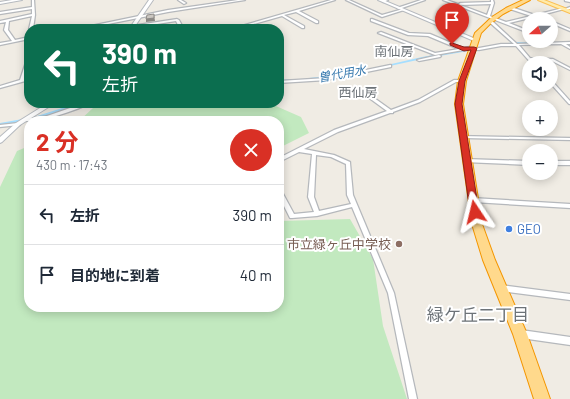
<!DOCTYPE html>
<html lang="ja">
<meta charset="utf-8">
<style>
:root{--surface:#fff;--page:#f2f2f3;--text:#1f2937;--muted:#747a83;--line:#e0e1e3;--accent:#d93025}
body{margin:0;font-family:Barlow,"Noto Sans JP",sans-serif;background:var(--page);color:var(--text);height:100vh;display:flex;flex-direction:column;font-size:15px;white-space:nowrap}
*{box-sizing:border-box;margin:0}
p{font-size:13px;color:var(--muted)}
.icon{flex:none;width:22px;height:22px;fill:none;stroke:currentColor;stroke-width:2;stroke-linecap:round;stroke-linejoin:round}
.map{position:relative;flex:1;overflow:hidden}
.drawer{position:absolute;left:24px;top:116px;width:260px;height:196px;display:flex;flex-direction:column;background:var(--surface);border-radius:16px;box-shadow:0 2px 10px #0003}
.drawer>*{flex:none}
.banner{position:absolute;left:24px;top:24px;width:260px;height:84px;border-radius:16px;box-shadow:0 2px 10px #0003;background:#0b6e4f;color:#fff;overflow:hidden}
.needle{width:26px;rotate:249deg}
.fabs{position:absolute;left:522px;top:12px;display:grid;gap:8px}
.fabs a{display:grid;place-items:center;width:36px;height:36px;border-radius:50%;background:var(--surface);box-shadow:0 2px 10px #0003;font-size:20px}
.pin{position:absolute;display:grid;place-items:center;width:34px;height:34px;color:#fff;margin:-41px -17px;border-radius:50% 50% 50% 0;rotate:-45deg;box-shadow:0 0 4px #0007}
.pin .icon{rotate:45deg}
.me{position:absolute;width:44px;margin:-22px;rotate:350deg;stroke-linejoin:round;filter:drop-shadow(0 0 3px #0008)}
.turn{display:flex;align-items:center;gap:14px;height:84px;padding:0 12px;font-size:18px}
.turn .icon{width:52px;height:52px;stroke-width:2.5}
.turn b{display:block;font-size:28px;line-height:34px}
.round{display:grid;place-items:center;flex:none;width:42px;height:42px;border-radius:21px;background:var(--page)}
.summary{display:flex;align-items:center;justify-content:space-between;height:68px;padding:0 12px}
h1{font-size:24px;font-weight:700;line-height:30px;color:var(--accent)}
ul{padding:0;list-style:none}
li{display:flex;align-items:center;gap:12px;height:60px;padding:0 12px;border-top:1px solid var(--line)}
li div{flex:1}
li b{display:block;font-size:15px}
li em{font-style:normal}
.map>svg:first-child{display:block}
.green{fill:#c2e9bf}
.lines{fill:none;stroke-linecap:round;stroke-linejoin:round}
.stream{stroke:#a5deff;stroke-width:1}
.canal{fill:#a5deff;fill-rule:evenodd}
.street-casing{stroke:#b5b8bc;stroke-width:2.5}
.secondary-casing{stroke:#b6babf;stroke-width:2}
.primary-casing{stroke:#fbbf52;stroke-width:2}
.highway-casing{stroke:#f49600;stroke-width:2}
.street{fill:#fff;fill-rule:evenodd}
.secondary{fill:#fff;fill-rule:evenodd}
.primary{fill:#ffebaa;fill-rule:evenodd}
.highway{fill:#ffd98c;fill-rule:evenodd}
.shaded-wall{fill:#8e8b87}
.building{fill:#cbc7c1;stroke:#8e8b87}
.route{fill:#d93025;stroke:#8d1f18}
.shop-dot{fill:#3f7fe0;stroke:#fff;stroke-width:1.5}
.education-dot{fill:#8d6e63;stroke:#fff;stroke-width:1.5}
.labels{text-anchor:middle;stroke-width:4;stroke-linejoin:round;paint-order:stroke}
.far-water-label{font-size:12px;font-style:italic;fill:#387aaf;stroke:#fff}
.far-quarter-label{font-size:13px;fill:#6d7378;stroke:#fff}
.shop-label{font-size:13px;fill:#366cbe;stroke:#fff;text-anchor:start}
.education-label{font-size:13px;fill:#785e54;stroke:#fff;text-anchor:end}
.near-neighbourhood-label{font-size:17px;fill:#6d7378;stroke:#fff}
</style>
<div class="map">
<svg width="570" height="399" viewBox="0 0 570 399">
<rect width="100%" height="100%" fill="#f0ece4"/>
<!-- green -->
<g class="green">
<path d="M110 103H269L301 117 309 133 279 148V121H79L93 108Z"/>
<path d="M29 146V307H279V221L350 219 373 259 383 326 407 399H0V187L17 151Z"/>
</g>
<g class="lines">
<!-- stream -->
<g class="stream">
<path d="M74 29 149 14"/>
<path d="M0 45 29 39"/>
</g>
<!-- canal -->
<g class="canal">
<path d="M516 42 543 43 545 44 543 45 516 44 500 46 498 45 500 44Z"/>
<path d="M478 47H480V49L422 59 376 69 374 68 422 57Z"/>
<path d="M342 74H344V76L309 80 307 79 309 78Z"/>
<path d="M293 79H295V81L279 82V80Z"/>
<path d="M78 103H86L37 119 0 127V123L34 117Z"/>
</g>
<!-- street casing -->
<g class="street-casing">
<g id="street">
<path d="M32 0H34L35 15 33 29H29L32 16 9 21 8 30 15 40 29 37V39L0 45V43L12 41 4 30 6 22 0 23V21L32 14V9L0 14V12L32 7Z"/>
<path d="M178 0H181L186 3 184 4Z"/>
<path d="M238 0H245L168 12 83 29H76L168 10Z"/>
<path d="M331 0H335L299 11 318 21V23H316L296 12 284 15 304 26V28H302L282 16 236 29H231Z"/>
<path d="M346 0H349L382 15 403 9 404 10 382 17Z"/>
<path d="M382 0H388L383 2Z"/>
<path d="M421 0H425L399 9 397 8Z"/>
<path d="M443 0H447L487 15 491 4 460 5 459 4 460 3 491 2V0H493L494 3 490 16 506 22 531 16 510 9V8L511 7 535 15 563 8 564 9 538 16 545 19H540L534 17 509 23 529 31V33Z"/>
<path d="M565 0H570V2L565 1Z"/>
<path d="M570 7V9L566 10 565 9Z"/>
<path d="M177 19 179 20 184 29H180L176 21 157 24 159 29H155L154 24 133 27 131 26Z"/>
<path d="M372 19 409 33 430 34 463 48 469 47 479 48 501 44H514L488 21 491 20 517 44 570 42V44H566L570 47V49L561 44 519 45 530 58 553 59 570 68V70L552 61 532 60 535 63H531L516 46H501L479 50 469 49 435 55 378 33 381 32 435 53 459 49 428 36 408 35 371 21V19Z"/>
<path d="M551 21 570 29V31L551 23Z"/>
<path d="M439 55 441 56 440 57 419 61 417 60Z"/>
<path d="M28 56H29V63L24 79 29 78V80L0 88V86L20 80Z"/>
<path d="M390 65H391V67L327 80 279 83V81L327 78Z"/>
<path d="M454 80H462L464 81 462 82H456L420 102 393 112V113H390L338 132 304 149 334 155 350 162V163L353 195 394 293 417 399H409L388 293 352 207 317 216 292 218H290L279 196V189L281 190 294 214 314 212 308 197 312 154 299 152 279 162V158L334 130 387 111 361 92V90H363L391 110 418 100ZM316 155 331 157 346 164 347 195 351 204 319 211 314 197Z"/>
<path d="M551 81H552L570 101V104H569L551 84Z"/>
<path d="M84 103H90C79 110 32 125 22 120 27 117 40 118 47 116 60 112 72 107 84 103Z"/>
<path d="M18 123H20V125L0 127V125Z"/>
<path d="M461 136 570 138V140L463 138H461Z"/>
<path d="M466 159 529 161V165L464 162V161Z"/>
<rect x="551" y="161" width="19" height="4"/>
<path d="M473 198 570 204V208L473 202 470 200Z"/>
<path d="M501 285 570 294V300L501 291 499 290 498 288 499 286Z"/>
<path d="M521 330 570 337V345L521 338 518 337 517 334 518 331Z"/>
</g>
</g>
<!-- secondary casing -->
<g class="secondary-casing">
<g id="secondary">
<path d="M12 0H22L0 4V2Z"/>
<path d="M149 0H153L133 29H129Z"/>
<path d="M378 0H383L478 40 474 41Z"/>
<path d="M48 103H55L20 125 2 142 0 143V137L16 123Z"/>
</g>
</g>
<!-- primary casing -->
<g class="primary-casing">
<path id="primary" d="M538 0H544L570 10V13Z"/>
</g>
<!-- highway casing -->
<g class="highway-casing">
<path id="highway" d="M523 0H530L503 14 490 24 481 33 466 81 463 104 482 224 495 260 527 334 550 399H534L513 334 483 260 472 224 455 104 458 81 475 33 492 17 506 8Z"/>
</g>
<!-- street -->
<use href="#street" class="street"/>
<!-- secondary -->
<use href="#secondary" class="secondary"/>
<!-- primary -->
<use href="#primary" class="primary"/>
<!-- highway -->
<use href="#highway" class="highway"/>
</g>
<!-- shaded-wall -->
<path class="shaded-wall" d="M154 14 155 21 146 22V19Z"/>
<!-- building -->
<g class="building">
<path d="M154 14V18L146 19 147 15Z"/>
<path d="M142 27V29H134V28Z"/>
</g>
<!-- route -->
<path class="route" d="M452 43 464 47H474L477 48 465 81 462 104 479 212 475 215 470 212 455 104 459 81 471 50 464 51 450 45V43Z"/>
<!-- markers -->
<circle class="shop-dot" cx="509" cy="229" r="4"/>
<circle class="education-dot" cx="399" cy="244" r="4"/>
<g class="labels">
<!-- far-water labels -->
<g class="far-water-label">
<text transform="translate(342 74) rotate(-10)" y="4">曽代用水</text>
</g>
<!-- far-quarter labels -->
<g class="far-quarter-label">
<text x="394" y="56">南仙房</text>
<text x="358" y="97">西仙房</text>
</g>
<!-- shop labels -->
<g class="shop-label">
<text x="517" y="234">GEO</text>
</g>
<!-- education labels -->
<g class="education-label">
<text x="391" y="249">市立緑ヶ丘中学校</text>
</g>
<!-- near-neighbourhood labels -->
<g class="near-neighbourhood-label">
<text x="478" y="321">緑ケ丘二丁目</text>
</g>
</g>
</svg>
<div class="fabs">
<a><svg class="needle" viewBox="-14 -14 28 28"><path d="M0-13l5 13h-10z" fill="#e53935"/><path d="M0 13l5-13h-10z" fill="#747a83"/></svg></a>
<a><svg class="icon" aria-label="sound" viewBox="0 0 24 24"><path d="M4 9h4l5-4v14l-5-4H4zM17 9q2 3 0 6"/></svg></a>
<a>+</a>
<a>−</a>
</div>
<div class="pin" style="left:452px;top:44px;background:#d93025"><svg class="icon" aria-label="arrive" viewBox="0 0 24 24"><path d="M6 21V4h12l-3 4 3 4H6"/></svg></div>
<svg class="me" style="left:475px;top:212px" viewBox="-20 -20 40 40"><path d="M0-17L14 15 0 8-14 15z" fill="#d93025" stroke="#fff" stroke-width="4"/></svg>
<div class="banner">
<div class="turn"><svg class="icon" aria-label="left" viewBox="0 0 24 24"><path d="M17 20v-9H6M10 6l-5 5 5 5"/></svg><div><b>390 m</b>左折</div></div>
</div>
<section class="drawer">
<div class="summary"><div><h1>2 分</h1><p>430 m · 17:43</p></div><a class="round" style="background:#d93025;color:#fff"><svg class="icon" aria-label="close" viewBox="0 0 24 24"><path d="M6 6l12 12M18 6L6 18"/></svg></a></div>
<ul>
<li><svg class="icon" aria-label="left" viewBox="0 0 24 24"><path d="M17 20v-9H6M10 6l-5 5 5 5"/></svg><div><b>左折</b></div><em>390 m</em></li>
<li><svg class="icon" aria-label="arrive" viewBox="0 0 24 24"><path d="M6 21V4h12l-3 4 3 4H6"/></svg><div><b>目的地に到着</b></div><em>40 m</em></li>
</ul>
</section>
</div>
